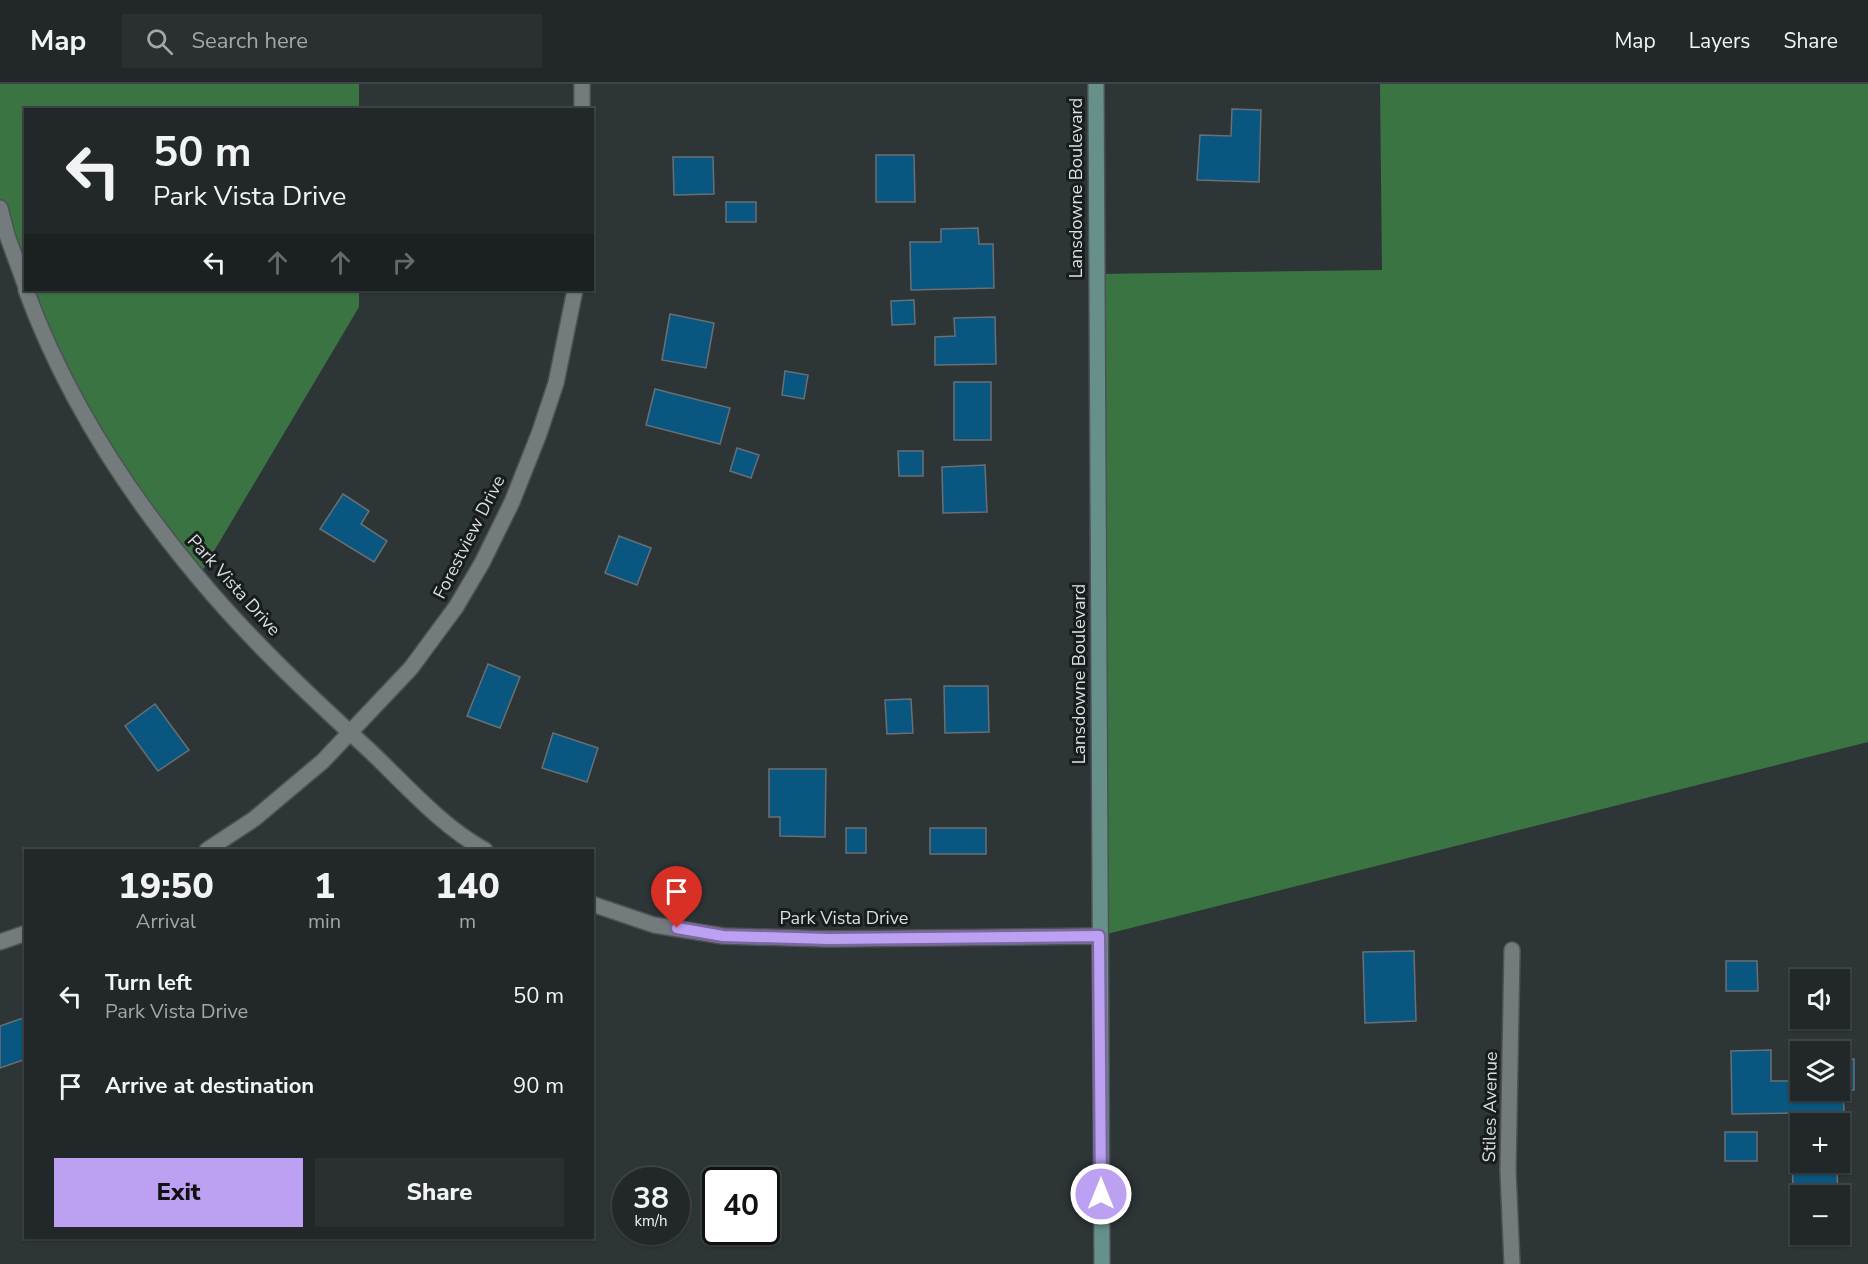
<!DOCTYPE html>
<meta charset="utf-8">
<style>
:root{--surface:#222829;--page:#2a3031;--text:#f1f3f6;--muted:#a2a6a8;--line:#3f4446;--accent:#bca0f2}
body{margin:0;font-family:"Nunito Sans",sans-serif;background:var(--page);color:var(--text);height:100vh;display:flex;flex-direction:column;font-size:22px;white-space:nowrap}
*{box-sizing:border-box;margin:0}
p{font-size:20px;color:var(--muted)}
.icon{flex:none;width:33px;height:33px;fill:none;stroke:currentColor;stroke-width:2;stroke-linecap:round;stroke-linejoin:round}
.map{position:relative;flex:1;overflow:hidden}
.panel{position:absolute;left:24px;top:765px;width:570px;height:390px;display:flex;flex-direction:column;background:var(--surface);border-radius:0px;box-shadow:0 2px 4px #0004,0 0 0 2px var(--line)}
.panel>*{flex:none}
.top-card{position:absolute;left:24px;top:24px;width:570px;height:183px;border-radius:0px;box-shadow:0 2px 4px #0004,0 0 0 2px var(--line);background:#222829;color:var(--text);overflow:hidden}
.controls{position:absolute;left:1790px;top:885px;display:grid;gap:12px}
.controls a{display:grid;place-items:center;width:60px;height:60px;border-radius:0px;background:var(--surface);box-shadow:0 2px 4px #0004,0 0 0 2px var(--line);font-size:30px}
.speed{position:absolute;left:612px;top:1083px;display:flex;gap:12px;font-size:30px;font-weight:700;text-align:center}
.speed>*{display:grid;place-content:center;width:78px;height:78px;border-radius:50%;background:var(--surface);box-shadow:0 2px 4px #0004,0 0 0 2px var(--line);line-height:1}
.speed small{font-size:15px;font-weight:400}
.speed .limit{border:3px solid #111;border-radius:9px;background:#fff;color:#111}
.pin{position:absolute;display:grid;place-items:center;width:51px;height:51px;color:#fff;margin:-62px -26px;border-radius:50% 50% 50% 0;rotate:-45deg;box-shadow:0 0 6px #0007}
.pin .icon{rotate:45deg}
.me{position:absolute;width:66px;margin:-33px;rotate:0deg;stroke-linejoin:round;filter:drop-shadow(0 0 4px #0008)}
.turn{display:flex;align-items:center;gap:21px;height:126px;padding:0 30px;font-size:27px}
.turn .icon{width:78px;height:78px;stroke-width:2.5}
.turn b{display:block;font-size:42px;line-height:51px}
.lanes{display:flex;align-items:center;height:57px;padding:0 30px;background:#0003;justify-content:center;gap:30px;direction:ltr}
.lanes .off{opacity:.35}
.eta{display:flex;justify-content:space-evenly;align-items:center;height:102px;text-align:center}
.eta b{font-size:36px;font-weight:800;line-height:42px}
.primary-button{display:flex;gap:12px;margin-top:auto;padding:12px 30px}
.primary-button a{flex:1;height:69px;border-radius:0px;background:var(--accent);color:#111;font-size:24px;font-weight:800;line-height:69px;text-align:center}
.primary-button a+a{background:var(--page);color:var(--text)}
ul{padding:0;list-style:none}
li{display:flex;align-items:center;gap:18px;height:90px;padding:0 30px}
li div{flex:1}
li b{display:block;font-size:22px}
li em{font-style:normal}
header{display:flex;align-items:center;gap:36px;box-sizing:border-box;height:84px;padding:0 30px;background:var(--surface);border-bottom:2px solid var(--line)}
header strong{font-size:28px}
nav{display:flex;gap:33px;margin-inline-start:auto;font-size:21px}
.search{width:420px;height:54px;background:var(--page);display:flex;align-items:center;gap:15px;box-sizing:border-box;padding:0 21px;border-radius:0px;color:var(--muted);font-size:22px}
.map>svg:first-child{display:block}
.forest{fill:#3b7443}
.building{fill:#095680;stroke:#696f73;stroke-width:1.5}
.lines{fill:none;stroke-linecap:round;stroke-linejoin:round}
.street-casing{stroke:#4d5354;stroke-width:18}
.secondary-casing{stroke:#4d5354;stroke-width:18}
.street{stroke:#737b7c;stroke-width:15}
.secondary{stroke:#68908a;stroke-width:15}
.route-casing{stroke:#7a689d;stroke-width:15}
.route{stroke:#bca0f2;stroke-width:10}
.labels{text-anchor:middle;stroke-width:6;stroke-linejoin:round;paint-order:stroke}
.street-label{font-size:18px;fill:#dadfe0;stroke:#191c1d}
</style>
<header>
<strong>Map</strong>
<div class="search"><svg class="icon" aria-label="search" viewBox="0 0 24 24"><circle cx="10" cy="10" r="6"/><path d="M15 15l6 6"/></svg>Search here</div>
<nav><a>Map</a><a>Layers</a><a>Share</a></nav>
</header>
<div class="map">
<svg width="1868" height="1180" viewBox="0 0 1868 1180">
<rect width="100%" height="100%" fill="#2e3537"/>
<!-- forest -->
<g class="forest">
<path d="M0 0H359V25L26 26 25 203 0 124Z"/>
<path d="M1380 0H1868V658L1099 852 1096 190 1382 186Z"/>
<path d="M26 206H359V223L198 494 107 368Z"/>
</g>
<!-- building -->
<g class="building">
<path d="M1232 25 1261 26 1259 98 1197 96 1200 51 1231 52Z"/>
<path d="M876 71H914L915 118H876Z"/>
<path d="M673 73H713L714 110 674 111Z"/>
<rect x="726" y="118" width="30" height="20"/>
<path d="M978 144 979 160H993L994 204 911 206 910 158H941V145Z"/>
<path d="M914 216 915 240 892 241 891 217Z"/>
<path d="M670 230 714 239 706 284 662 276Z"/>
<path d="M995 233 996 280 935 281V253L955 252 954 234Z"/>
<path d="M785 287 808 291 804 315 782 311Z"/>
<rect x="954" y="298" width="37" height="58"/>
<path d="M655 305 730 324 720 360 646 341Z"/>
<path d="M737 364 759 371 751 394 730 387Z"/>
<path d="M898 367H923V392H899Z"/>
<path d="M985 381 987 428 943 429 942 383Z"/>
<path d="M343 410 369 427 361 440 387 457 374 478 320 445Z"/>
<path d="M619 452 651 464 637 501 605 489Z"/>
<path d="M488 580 520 593 500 644 467 632Z"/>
<path d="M944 602H988L989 648 945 649Z"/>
<path d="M911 615 913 649 887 650 885 616Z"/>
<path d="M155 620 189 666 158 687 125 642Z"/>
<path d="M553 649 598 664 587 698 542 684Z"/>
<path d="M769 685H826L825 753 780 752V733H769Z"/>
<rect x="846" y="744" width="20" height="25"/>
<rect x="930" y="744" width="56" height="26"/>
<path d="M1414 867 1416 937 1365 939 1363 868Z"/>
<path d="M1726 877H1757L1758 907H1726Z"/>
<path d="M1839 897H1841L1842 943 1801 944V934H1839Z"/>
<path d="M26 933V975L0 984V942Z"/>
<path d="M1771 966V997H1799L1800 976V1006H1839V976L1854 975V1006H1843L1844 1028 1732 1030 1731 967Z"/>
<rect x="1725" y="1048" width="32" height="29"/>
<path d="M1839 1056H1848L1849 1087 1837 1088 1838 1112 1793 1113 1792 1057H1800V1078H1839Z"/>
</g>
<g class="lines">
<!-- street casing -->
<g class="street-casing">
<g id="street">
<path d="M582 0V26"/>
<path d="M0 124 7 151 26 203"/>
<path d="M26 206C64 310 126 407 197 492 248 554 310 612 369 666 406 701 441 742 485 766"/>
<path d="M207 766 254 735 323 677 411 584 456 523 482 479 512 418 539 350 556 299 575 206"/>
<path d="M592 820 654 841 723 852 829 855 1099 852"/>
<path d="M0 858 26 849"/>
<path d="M1512 866 1508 1087 1512 1180"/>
</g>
</g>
<!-- secondary casing -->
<g class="secondary-casing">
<path id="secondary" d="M1096 0 1102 1180"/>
</g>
<!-- street -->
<use href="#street" class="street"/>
<!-- secondary -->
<use href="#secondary" class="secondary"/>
</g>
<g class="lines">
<!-- route casing -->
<g class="route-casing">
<path id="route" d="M677 844 723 852 829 855 1099 852 1101 1110"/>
</g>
<!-- route -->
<use href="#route" class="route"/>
</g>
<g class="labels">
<!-- street labels -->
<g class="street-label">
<text transform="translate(1076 104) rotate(-90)" y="6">Lansdowne Boulevard</text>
<text transform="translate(469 453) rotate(-63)" y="6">Forestview Drive</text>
<text transform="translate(234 501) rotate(48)" y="6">Park Vista Drive</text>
<text transform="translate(1079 590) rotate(-90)" y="6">Lansdowne Boulevard</text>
<text x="844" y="840">Park Vista Drive</text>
<text transform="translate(1490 1023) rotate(-89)" y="6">Stiles Avenue</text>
</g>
</g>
</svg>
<div class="controls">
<a><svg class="icon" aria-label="sound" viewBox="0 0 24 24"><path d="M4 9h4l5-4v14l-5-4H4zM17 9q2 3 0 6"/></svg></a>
<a><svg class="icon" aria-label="layers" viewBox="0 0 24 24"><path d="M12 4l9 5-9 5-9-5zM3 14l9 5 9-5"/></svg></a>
<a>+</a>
<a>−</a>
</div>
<div class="speed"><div>38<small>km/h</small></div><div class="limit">40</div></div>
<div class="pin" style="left:677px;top:844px;background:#d93025"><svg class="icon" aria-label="arrive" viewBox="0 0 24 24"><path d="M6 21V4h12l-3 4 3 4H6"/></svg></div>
<svg class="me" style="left:1101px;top:1110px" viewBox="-20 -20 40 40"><circle r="17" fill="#bca0f2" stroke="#fff" stroke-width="3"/><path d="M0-11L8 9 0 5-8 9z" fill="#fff"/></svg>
<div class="top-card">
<div class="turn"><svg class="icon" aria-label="left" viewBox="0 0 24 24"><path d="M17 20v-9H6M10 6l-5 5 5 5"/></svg><div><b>50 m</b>Park Vista Drive</div></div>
<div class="lanes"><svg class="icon" aria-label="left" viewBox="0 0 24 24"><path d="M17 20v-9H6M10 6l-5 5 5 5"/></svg><svg class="icon off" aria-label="ahead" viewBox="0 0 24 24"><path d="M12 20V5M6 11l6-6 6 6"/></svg><svg class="icon off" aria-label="ahead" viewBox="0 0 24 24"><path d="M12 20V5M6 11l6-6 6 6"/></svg><svg class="icon off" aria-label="right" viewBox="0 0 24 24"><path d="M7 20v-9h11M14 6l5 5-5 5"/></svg></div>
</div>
<section class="panel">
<div class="eta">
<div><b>19:50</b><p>Arrival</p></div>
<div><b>1</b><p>min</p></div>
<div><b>140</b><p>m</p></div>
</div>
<ul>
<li><svg class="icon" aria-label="left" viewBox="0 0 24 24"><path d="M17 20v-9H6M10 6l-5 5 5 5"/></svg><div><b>Turn left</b><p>Park Vista Drive</p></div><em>50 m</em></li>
<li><svg class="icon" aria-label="arrive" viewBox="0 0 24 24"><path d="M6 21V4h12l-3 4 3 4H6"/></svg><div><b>Arrive at destination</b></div><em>90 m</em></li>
</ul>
<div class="primary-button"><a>Exit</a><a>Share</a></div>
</section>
</div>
